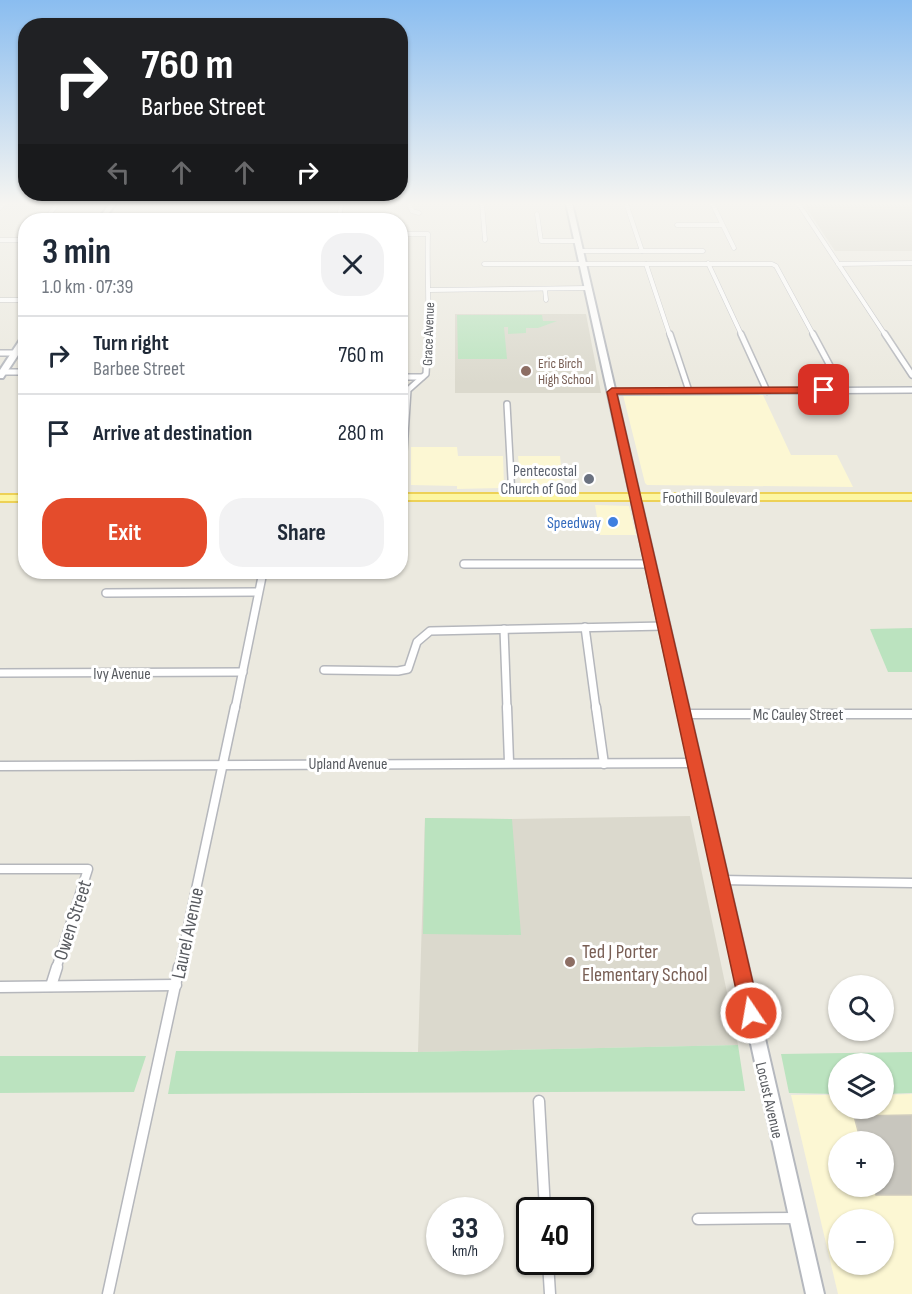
<!DOCTYPE html>
<meta charset="utf-8">
<style>
:root{--surface:#fff;--page:#f2f2f3;--text:#1f2937;--muted:#747a83;--line:#e0e1e3;--accent:#e44c2c}
body{margin:0;font-family:"Sofia Sans Condensed",sans-serif;background:var(--page);color:var(--text);height:100vh;display:flex;flex-direction:column;font-size:22px;white-space:nowrap}
*{box-sizing:border-box;margin:0}
p{font-size:20px;color:var(--muted)}
.icon{flex:none;width:33px;height:33px;fill:none;stroke:currentColor;stroke-width:2;stroke-linecap:round;stroke-linejoin:round}
.map{position:relative;flex:1;overflow:hidden}
.sheet{position:absolute;left:18px;top:213px;width:390px;height:366px;display:flex;flex-direction:column;background:var(--surface);border-radius:24px;box-shadow:0 2px 4px #0004}
.sheet>*{flex:none}
.guide{position:absolute;left:18px;top:18px;width:390px;height:183px;border-radius:24px;box-shadow:0 2px 4px #0004;background:#202124;color:#fff;overflow:hidden}
.tools{position:absolute;left:828px;top:975px;display:grid;gap:12px}
.tools a{display:grid;place-items:center;width:66px;height:66px;border-radius:50%;background:var(--surface);box-shadow:0 2px 4px #0004;font-size:30px}
.speed{position:absolute;left:426px;top:1197px;display:flex;gap:12px;font-size:30px;font-weight:700;text-align:center}
.speed>*{display:grid;place-content:center;width:78px;height:78px;border-radius:50%;background:var(--surface);box-shadow:0 2px 4px #0004;line-height:1}
.speed small{font-size:15px;font-weight:400}
.speed .limit{border:3px solid #111;border-radius:9px;background:#fff;color:#111}
.pin{position:absolute;display:grid;place-items:center;width:51px;height:51px;color:#fff;margin:-26px;border-radius:12px;box-shadow:0 3px 9px #0006}
.me{position:absolute;width:66px;margin:-33px;rotate:348deg;stroke-linejoin:round;filter:drop-shadow(0 0 4px #0008)}
.turn{display:flex;align-items:center;gap:21px;height:126px;padding:0 24px;font-size:27px}
.turn .icon{width:78px;height:78px;stroke-width:2.5}
.turn b{display:block;font-size:42px;line-height:51px}
.lanes{display:flex;align-items:center;height:57px;padding:0 24px;background:#0003;justify-content:center;gap:30px;direction:ltr}
.lanes .off{opacity:.35}
.round{display:grid;place-items:center;flex:none;width:63px;height:63px;border-radius:24px;background:var(--page)}
.head{display:flex;align-items:center;justify-content:space-between;height:102px;padding:0 24px}
h1{font-size:36px;font-weight:700;line-height:45px}
.primary-button{display:flex;gap:12px;margin-top:auto;padding:12px 24px}
.primary-button a{flex:1;height:69px;border-radius:24px;background:var(--accent);color:#fff;font-size:24px;font-weight:700;line-height:69px;text-align:center}
.primary-button a+a{background:var(--page);color:var(--text)}
ul{padding:0;list-style:none}
li{display:flex;align-items:center;gap:18px;height:78px;padding:0 24px;border-top:2px solid var(--line)}
li div{flex:1}
li b{display:block;font-size:22px}
li em{font-style:normal}
.map>svg:first-child{display:block}
.commercial{fill:#fcf7d3;fill-rule:evenodd}
.education{fill:#dbd9cd}
.green{fill:#bbe3bf}
.building{fill:#c8c6be;stroke:#cfcbbe;stroke-width:1.5}
.lines{fill:none;stroke-linecap:round;stroke-linejoin:round}
.street-far4-casing{stroke:#b5b7bc;stroke-width:5}
.street-far3-casing{stroke:#b5b7bc;stroke-width:8}
.street-far2-casing{stroke:#b5b7bc;stroke-width:10}
.street-far1-casing{stroke:#b5b7bc;stroke-width:11}
.street-casing{stroke:#b5b7bc;stroke-width:13}
.secondary-casing{stroke:#b5b8be;stroke-width:4}
.primary-casing{stroke:#edd156;stroke-width:4}
.street-far4{stroke:#fff;stroke-width:4}
.street-far3{stroke:#fff;stroke-width:5}
.street-far2{stroke:#fff;stroke-width:7}
.street-far1{stroke:#fff;stroke-width:8}
.street{stroke:#fff;stroke-width:10}
.secondary{fill:#fff;fill-rule:evenodd}
.primary{fill:#fdf6a2;fill-rule:evenodd}
.route{fill:#e44c2c;stroke:#94311d;stroke-width:1.5}
.education-dot{fill:#8d6e63;stroke:#fff;stroke-width:2}
.worship-dot{fill:#6b7280;stroke:#fff;stroke-width:2}
.shop-dot{fill:#3f7fe0;stroke:#fff;stroke-width:2}
.labels{text-anchor:middle;stroke-width:6;stroke-linejoin:round;paint-order:stroke}
.far-street-label{font-size:14px;fill:#585b60;stroke:#fff}
.far-education-label{font-size:14px;fill:#785e54;stroke:#fff;text-anchor:start}
.worship-label{font-size:16px;fill:#5b616d;stroke:#fff;text-anchor:end}
.street-label{font-size:16px;fill:#585b60;stroke:#fff}
.shop-label{font-size:16px;fill:#366cbe;stroke:#fff;text-anchor:end}
.near-street-label{font-size:20px;fill:#585b60;stroke:#fff}
.near-education-label{font-size:20px;fill:#785e54;stroke:#fff;text-anchor:start}
</style>
<div class="map">
<svg width="912" height="1294" viewBox="0 0 912 1294">
<rect width="100%" height="100%" fill="#ebe9df"/>
<!-- commercial -->
<g class="commercial">
<path d="M623 395H763L791 455H837L853 487 647 485 645 483Z"/>
<path d="M411 447H457L458 456H503L504 485 500 488 457 489V486L411 485Z"/>
<path d="M518 456H560L563 487 521 486Z"/>
<path d="M595 505 629 506 636 535H600Z"/>
<path d="M912 1094V1294H838L791 1095H838V1108H884V1095ZM838 1142H884V1186H838ZM838 1220H884V1264H838Z"/>
</g>
<!-- education -->
<g class="education">
<path d="M803 203H912V251H835Z"/>
<path d="M455 314H586L601 393H455Z"/>
<path d="M690 816 738 1045 418 1052 425 818 512 819Z"/>
</g>
<!-- green -->
<g class="green">
<path d="M457 315H542L543 321H557L538 328H526V333L508 334V327H504L507 359H458Z"/>
<path d="M912 628V672H888L870 629Z"/>
<path d="M425 818 512 819 521 935 423 934Z"/>
<path d="M738 1045 745 1091 168 1094 176 1051 418 1052Z"/>
<path d="M912 1052V1093L884 1094V1064H838V1094L789 1093 781 1054Z"/>
<path d="M0 1056H146L134 1092 0 1093Z"/>
</g>
<!-- building -->
<path class="building" d="M912 1115V1195H876L874 1186H884V1142H861L854 1116Z"/>
<g class="lines">
<!-- street-far4 casing -->
<g class="street-far4-casing">
<g id="street-far4">
<path d="M408 203 412 211 419 213"/>
<path d="M482 203 485 240"/>
<path d="M626 203 642 251"/>
<path d="M712 203 734 248"/>
<path d="M798 203 886 336"/>
<path d="M0 208 4 203"/>
<path d="M537 214 541 241H577"/>
<path d="M45 220 58 203"/>
<path d="M338 220 342 203"/>
<path d="M677 225H722"/>
<path d="M400 234H428C427 268 429 302 428 336"/>
<path d="M0 240H26"/>
<path d="M580 251H703"/>
<path d="M708 263 742 336"/>
<path d="M484 264H772L776 266 814 336"/>
<path d="M646 264 670 336"/>
<path d="M838 264 912 263"/>
<path d="M545 289 546 300"/>
<path d="M429 290 589 288"/>
<path d="M0 300H26"/>
</g>
</g>
<!-- street-far3 casing -->
<g class="street-far3-casing">
<g id="street-far3">
<path d="M670 334 689 391"/>
<path d="M741 334 767 391"/>
<path d="M813 334 843 390"/>
<path d="M885 334 912 375"/>
<path d="M0 353H15"/>
<path d="M3 372H26"/>
<path d="M400 377H422"/>
<path d="M612 392 912 390"/>
<path d="M507 404 512 497"/>
<path d="M401 497 408 390 426 374 428 334"/>
</g>
</g>
<!-- street-far2 casing -->
<g class="street-far2-casing">
<g id="street-far2">
<path d="M464 564H651"/>
<path d="M106 593 258 592"/>
<path d="M585 627 596 709"/>
<path d="M504 629 507 709"/>
<path d="M324 670 398 671 408 669 417 642 430 631 665 626"/>
<path d="M0 673 243 672"/>
<path d="M235 709 263 572"/>
</g>
</g>
<!-- street-far1 casing -->
<g class="street-far1-casing">
<g id="street-far1">
<path d="M507 707 509 762"/>
<path d="M596 707 604 764"/>
<path d="M684 714H912"/>
<path d="M0 766 695 763"/>
<path d="M0 869H88L56 969"/>
<path d="M721 880 912 883"/>
<path d="M179 969 235 707"/>
</g>
</g>
<!-- street casing -->
<g class="street-casing">
<g id="street">
<path d="M51 986 57 967"/>
<path d="M0 987 176 985"/>
<path d="M539 1101 545 1210"/>
<path d="M698 1219 798 1218"/>
<path d="M548 1262 550 1294"/>
<path d="M108 1294 179 967"/>
</g>
</g>
<!-- secondary casing -->
<g class="secondary-casing">
<g id="secondary">
<path d="M110 203H116L104 220H98Z"/>
<path d="M566 203H572L824 1294H806Z"/>
<path d="M23 335H26V343L3 378H0V370Z"/>
</g>
</g>
<!-- primary casing -->
<g class="primary-casing">
<g id="primary">
<rect x="400" y="494" width="512" height="6"/>
<rect x="0" y="495" width="26" height="6"/>
</g>
</g>
<!-- street-far4 -->
<use href="#street-far4" class="street-far4"/>
<!-- street-far3 -->
<use href="#street-far3" class="street-far3"/>
<!-- street-far2 -->
<use href="#street-far2" class="street-far2"/>
<!-- street-far1 -->
<use href="#street-far1" class="street-far1"/>
<!-- street -->
<use href="#street" class="street"/>
<!-- secondary -->
<use href="#secondary" class="secondary"/>
<!-- primary -->
<use href="#primary" class="primary"/>
</g>
<!-- sky -->
<linearGradient id="sky" x2="0" y2="1"><stop stop-color="#8abdf0"/><stop offset="0.53" stop-color="#f6f5f1"/><stop offset="1" stop-color="#f6f5f1" stop-opacity="0"/></linearGradient>
<rect width="912" height="384" fill="url(#sky)"/>
<!-- route -->
<path class="route" d="M824 387 828 388V393L617 394 760 1013 757 1020 751 1023 744 1020 741 1013 607 392 612 388Z"/>
<!-- markers -->
<g class="education-dot">
<circle cx="526" cy="371" r="6"/>
<circle cx="570" cy="962" r="6"/>
</g>
<circle class="worship-dot" cx="589" cy="479" r="6"/>
<circle class="shop-dot" cx="613" cy="522" r="6"/>
<g class="labels">
<!-- far-street labels -->
<g class="far-street-label">
<text transform="translate(428 334) rotate(-88)" y="5">Grace Avenue</text>
</g>
<!-- far-education labels -->
<g class="far-education-label">
<text x="538" y="368">Eric Birch<tspan x="538" dy="16">High School</tspan></text>
</g>
<!-- worship labels -->
<g class="worship-label">
<text x="577" y="476">Pentecostal<tspan x="577" dy="18">Church of God</tspan></text>
</g>
<!-- street labels -->
<g class="street-label">
<text x="710" y="503">Foothill Boulevard</text>
<text x="122" y="679">Ivy Avenue</text>
<text x="798" y="720">Mc Cauley Street</text>
<text x="348" y="769">Upland Avenue</text>
<text transform="translate(770 1100) rotate(77)" y="6">Locust Avenue</text>
</g>
<!-- shop labels -->
<g class="shop-label">
<text x="601" y="528">Speedway</text>
</g>
<!-- near-street labels -->
<g class="near-street-label">
<text transform="translate(72 920) rotate(-72)" y="7">Owen Street</text>
<text transform="translate(187 933) rotate(-78)" y="7">Laurel Avenue</text>
</g>
<!-- near-education labels -->
<g class="near-education-label">
<text x="582" y="958">Ted J Porter<tspan x="582" dy="23">Elementary School</tspan></text>
</g>
</g>
</svg>
<div class="tools">
<a><svg class="icon" aria-label="search" viewBox="0 0 24 24"><circle cx="10" cy="10" r="6"/><path d="M15 15l6 6"/></svg></a>
<a><svg class="icon" aria-label="layers" viewBox="0 0 24 24"><path d="M12 4l9 5-9 5-9-5zM3 14l9 5 9-5"/></svg></a>
<a>+</a>
<a>−</a>
</div>
<div class="speed"><div>33<small>km/h</small></div><div class="limit">40</div></div>
<div class="pin" style="left:824px;top:390px;background:#d93025"><svg class="icon" aria-label="arrive" viewBox="0 0 24 24"><path d="M6 21V4h12l-3 4 3 4H6"/></svg></div>
<svg class="me" style="left:751px;top:1013px" viewBox="-20 -20 40 40"><circle r="17" fill="#e44c2c" stroke="#fff" stroke-width="3"/><path d="M0-11L8 9 0 5-8 9z" fill="#fff"/></svg>
<div class="guide">
<div class="turn"><svg class="icon" aria-label="right" viewBox="0 0 24 24"><path d="M7 20v-9h11M14 6l5 5-5 5"/></svg><div><b>760 m</b>Barbee Street</div></div>
<div class="lanes"><svg class="icon off" aria-label="left" viewBox="0 0 24 24"><path d="M17 20v-9H6M10 6l-5 5 5 5"/></svg><svg class="icon off" aria-label="ahead" viewBox="0 0 24 24"><path d="M12 20V5M6 11l6-6 6 6"/></svg><svg class="icon off" aria-label="ahead" viewBox="0 0 24 24"><path d="M12 20V5M6 11l6-6 6 6"/></svg><svg class="icon" aria-label="right" viewBox="0 0 24 24"><path d="M7 20v-9h11M14 6l5 5-5 5"/></svg></div>
</div>
<section class="sheet">
<div class="head"><div><h1>3 min</h1><p>1.0 km · 07:39</p></div><a class="round"><svg class="icon" aria-label="close" viewBox="0 0 24 24"><path d="M6 6l12 12M18 6L6 18"/></svg></a></div>
<ul>
<li><svg class="icon" aria-label="right" viewBox="0 0 24 24"><path d="M7 20v-9h11M14 6l5 5-5 5"/></svg><div><b>Turn right</b><p>Barbee Street</p></div><em>760 m</em></li>
<li><svg class="icon" aria-label="arrive" viewBox="0 0 24 24"><path d="M6 21V4h12l-3 4 3 4H6"/></svg><div><b>Arrive at destination</b></div><em>280 m</em></li>
</ul>
<div class="primary-button"><a>Exit</a><a>Share</a></div>
</section>
</div>
